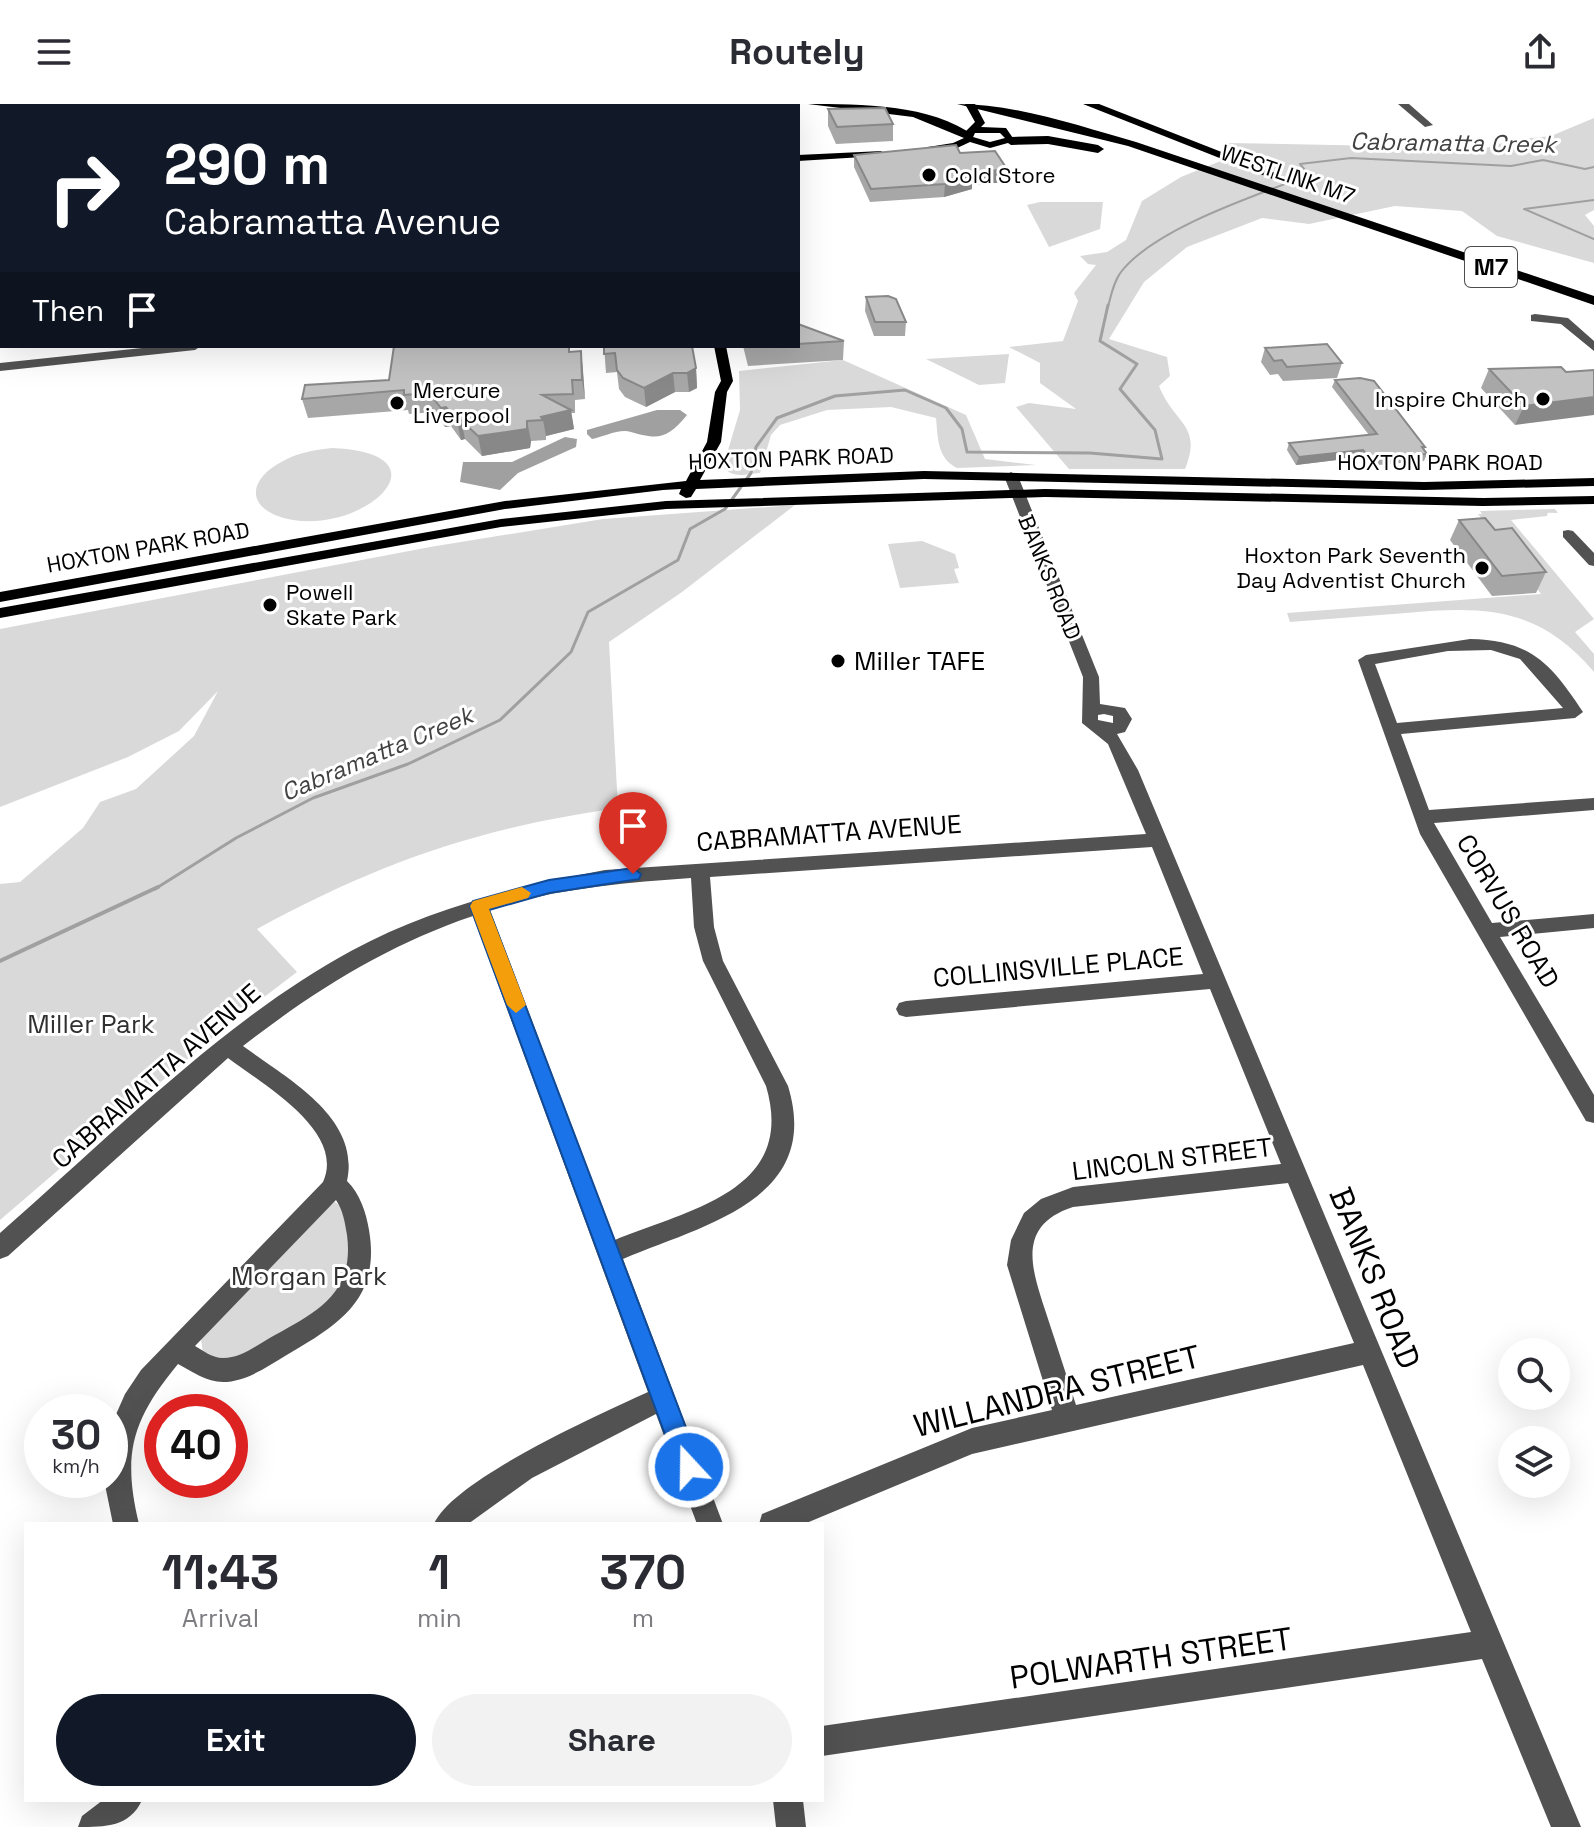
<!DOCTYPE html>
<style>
:root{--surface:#fff;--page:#f2f2f3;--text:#2b2b33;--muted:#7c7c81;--accent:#111827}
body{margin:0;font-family:"Space Grotesk",sans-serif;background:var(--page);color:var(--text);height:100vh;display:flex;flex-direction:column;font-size:30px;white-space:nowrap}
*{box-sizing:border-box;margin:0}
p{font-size:26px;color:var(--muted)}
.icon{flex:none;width:44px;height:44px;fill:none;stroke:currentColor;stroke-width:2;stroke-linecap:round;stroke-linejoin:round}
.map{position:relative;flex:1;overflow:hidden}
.details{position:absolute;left:24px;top:1418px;width:800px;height:280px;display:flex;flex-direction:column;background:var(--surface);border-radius:0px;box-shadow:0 8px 32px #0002}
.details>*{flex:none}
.guide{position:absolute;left:0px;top:0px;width:800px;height:244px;box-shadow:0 8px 32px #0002;background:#111827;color:#fff;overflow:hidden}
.tools{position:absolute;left:1498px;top:1234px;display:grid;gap:16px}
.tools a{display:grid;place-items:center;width:72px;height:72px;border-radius:50%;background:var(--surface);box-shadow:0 8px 32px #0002;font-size:40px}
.speed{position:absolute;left:24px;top:1290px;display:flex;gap:16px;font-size:40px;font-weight:700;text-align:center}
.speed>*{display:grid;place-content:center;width:104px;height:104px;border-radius:50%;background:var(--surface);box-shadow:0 8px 32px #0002;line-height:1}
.speed small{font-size:20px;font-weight:400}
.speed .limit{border:12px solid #d22;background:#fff;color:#111}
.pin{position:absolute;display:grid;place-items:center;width:68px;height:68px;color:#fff;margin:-82px -34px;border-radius:50% 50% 50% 0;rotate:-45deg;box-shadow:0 0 8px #0007}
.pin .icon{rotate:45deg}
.me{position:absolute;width:88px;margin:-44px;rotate:339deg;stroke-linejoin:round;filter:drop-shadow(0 0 6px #0008)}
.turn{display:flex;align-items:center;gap:28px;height:168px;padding:0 32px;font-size:36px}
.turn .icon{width:104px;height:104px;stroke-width:2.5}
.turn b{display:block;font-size:56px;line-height:68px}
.then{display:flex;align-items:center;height:76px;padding:0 32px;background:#0003;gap:16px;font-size:30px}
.eta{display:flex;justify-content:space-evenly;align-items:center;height:136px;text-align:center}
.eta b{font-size:48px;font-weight:700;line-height:56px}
.cta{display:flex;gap:16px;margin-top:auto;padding:16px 32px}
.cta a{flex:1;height:92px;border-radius:48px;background:var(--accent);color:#fff;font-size:32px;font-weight:700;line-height:92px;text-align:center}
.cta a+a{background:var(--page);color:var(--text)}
header{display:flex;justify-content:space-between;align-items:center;height:104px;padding:0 32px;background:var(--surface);font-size:36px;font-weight:700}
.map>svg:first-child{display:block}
.green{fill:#d9d9d9}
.water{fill:#a0a0a0}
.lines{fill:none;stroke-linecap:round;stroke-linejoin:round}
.stream-far2{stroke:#a0a0a0;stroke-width:2}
.stream-far1{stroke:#a0a0a0;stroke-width:3}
.stream{stroke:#a0a0a0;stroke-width:4}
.minor{fill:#525252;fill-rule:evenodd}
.major{fill:#000;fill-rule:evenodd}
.highway{fill:#000;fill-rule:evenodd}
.wall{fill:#a7a7a7}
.shaded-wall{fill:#888}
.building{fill:#c2c2c2;stroke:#888;stroke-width:2}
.route{fill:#1a73e8;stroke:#114b97;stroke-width:2}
.slow{fill:#f59e0b}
.poi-dot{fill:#000;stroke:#fff;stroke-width:3}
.labels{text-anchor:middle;stroke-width:6;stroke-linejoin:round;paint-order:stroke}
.far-street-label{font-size:22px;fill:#000;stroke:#fff}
.far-poi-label{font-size:22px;fill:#000;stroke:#fff;text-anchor:start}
.far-water-label{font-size:24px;font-style:italic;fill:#414141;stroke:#fff}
.shield{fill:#fff;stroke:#4c4c4c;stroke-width:2}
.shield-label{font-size:24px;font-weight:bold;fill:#000}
.poi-label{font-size:26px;fill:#000;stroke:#fff;text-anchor:start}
.street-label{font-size:26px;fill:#000;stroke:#fff}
.park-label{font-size:26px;fill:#303030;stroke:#fff}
.near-street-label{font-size:32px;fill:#000;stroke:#fff}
</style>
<header><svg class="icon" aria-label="menu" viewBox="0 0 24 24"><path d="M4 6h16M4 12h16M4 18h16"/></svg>Routely<svg class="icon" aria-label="share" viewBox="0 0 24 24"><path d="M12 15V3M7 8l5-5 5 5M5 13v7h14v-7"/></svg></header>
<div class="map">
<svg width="1594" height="1723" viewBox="0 0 1594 1723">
<rect width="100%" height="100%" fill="#fff"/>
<!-- green -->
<g class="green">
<path d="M1594 14V106L1585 111 1594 122V159L1497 132 1462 107 1395 102 1309 120 1262 114 1187 143 1144 178 1109 235 1167 253 1170 272 1159 282C1174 320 1203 321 1185 365H1069L1016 303 1029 299 1076 305 1040 279V259L1009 243 1063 237 1078 197 1074 189 1096 161 1088 160 1080 152 1107 148 1126 136 1142 97 1181 73 1233 52 1228 39 1486 44 1512 36 1551 32Z"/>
<path d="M1040 98H1103L1100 125 1049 143 1027 101Z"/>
<path d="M1009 250 1005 279 979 281 926 255Z"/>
<path d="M843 256 966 311 985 355 1036 361 957 364C937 354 938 334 936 314L891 303 827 306 780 321 771 331 760 369C746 370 733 375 723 363L740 306 739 267Z"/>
<path d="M332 344C450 349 368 428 293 416 246 408 244 376 285 356 300 348 316 346 332 344Z"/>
<path d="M795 401 682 488 609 538 618 704C479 724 381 758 257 825L297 868 226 922 0 1116V780L20 778 83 724 100 698 136 685 194 632 218 587 179 627 128 653 0 703V525L430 443 603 415Z"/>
<path d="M1555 405 1558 409 1534 408H1548L1547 412 1511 416 1594 515 1575 528 1594 550V568C1539 503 1485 502 1406 509 1367 512 1328 515 1290 518L1287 509 1541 490 1478 410H1482L1480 407Z"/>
<path d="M922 437 955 450 959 464 954 465 959 479 900 484 888 440Z"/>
<path d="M335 1098 342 1103 354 1161 335 1198 234 1259 203 1250 201 1235 312 1116Z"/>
</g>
<!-- water -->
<g class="water">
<path d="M657 306H680L687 311C667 335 659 336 631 328 620 324 603 333 592 335L587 330V326Z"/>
<path d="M565 333 577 335 576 343 518 369 500 386 460 378 463 358H512Z"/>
</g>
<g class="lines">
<!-- stream-far2 -->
<g class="stream-far2">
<path d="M1594 96 1524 105 1594 135"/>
<path d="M1108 203C1111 191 1114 177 1121 168 1155 124 1257 91 1309 71L1300 60 1351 54 1511 62 1543 56 1585 65 1594 63"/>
</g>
<!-- stream-far1 -->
<path class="stream-far1" d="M155 785 236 734 313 694 408 660 500 616 571 548 588 508 678 456 690 425 725 405 751 369 756 343 777 314 835 292 905 286 946 304 962 325 967 348 1090 349 1162 355 1155 326 1120 285 1137 260 1100 237 1108 201"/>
<!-- stream -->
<path class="stream" d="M0 857 158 783"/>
<!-- minor -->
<g class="minor">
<path d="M162 0H172L161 2Z"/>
<path d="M1398 0H1409L1433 21 1425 23Z"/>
<rect x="0" y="90" width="2" height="6"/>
<path d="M1535 210 1568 214 1594 237V247L1561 220 1531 217V211Z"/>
<path d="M161 242H201L195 246 0 267V259Z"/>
<path d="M1011 368 1018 372 1099 573 1100 600 1125 604 1132 615 1125 628 1117 630 1138 666 1581 1723H1551L1482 1555 822 1652V1622L1471 1528 1363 1261 972 1350 804 1420H759L762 1410 972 1324 1052 1306 1007 1161 1011 1136 1024 1109 1041 1095 1073 1083 1281 1060 1210 885 906 913 899 911 896 905 899 899 906 897 1203 870 1152 743 710 773 714 823 723 857 788 982C823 1096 703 1121 623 1155L723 1420H697L656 1310 532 1374 468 1420H434C452 1376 602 1309 648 1288L473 812C387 841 314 887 243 942 286 974 361 1013 347 1077 360 1090 366 1108 369 1126 381 1196 338 1221 285 1252 267 1263 245 1278 223 1278 207 1278 191 1267 178 1260 132 1316 122 1349 139 1420H113L104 1376H110V1324L125 1290 141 1266 323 1078C346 1027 262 980 228 954L8 1152 0 1155V1129C111 1032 221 918 351 847 430 804 517 783 605 766L1146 730 1108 640 1082 619 1083 573 1004 372ZM1104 610 1113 612V619L1098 616V611ZM691 774 694 823 703 857 766 982C797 1087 690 1105 615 1136L490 806C556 784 623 779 691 774ZM1288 1079 1354 1239 1076 1301C1067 1273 1058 1245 1049 1218 1035 1173 1011 1123 1073 1103ZM336 1096C343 1106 345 1119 347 1131 355 1192 314 1209 268 1235 254 1243 240 1254 223 1254 212 1254 204 1247 195 1242Z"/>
<path d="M1568 426 1573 427 1594 449V462L1589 461 1563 433V427Z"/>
<path d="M1470 535C1531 536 1551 560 1583 608L1575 614 1401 630 1429 706 1594 694V706L1434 719 1492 819 1594 810V824L1500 833 1594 991V1019L1586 1017 1420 730 1358 556 1366 551ZM1491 546 1520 555 1563 604 1397 619 1375 560 1448 547Z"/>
<path d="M103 1696H142C130 1723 105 1723 78 1723L82 1712Z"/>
<path d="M773 1696H803L806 1723H776Z"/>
</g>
<!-- major -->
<g class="major">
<path d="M965 0H975L985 19 981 23 1006 24 1015 37 990 44 970 38 955 45 928 47V43L953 39 964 34 965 28 975 18ZM975 29H1000L1005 34 990 38 973 33Z"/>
<path d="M882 47 879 52 798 57V51Z"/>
<path d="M714 242H726L733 277 727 288 721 338 700 376 924 367 1424 378 1594 374V382L1424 386 924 375 696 385 691 393 686 394 679 390 681 385 663 386 505 405 0 498V488L505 397 686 377 707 338 715 288 721 277Z"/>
<path d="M1045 385 1483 394 1594 392V400L1483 402 1045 393 666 405 501 423 0 514V504L501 415 666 397Z"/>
</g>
<!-- highway -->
<g class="highway">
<path d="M808 0C860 0 932 0 974 32L964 34 913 13Z"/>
<path d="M957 0C1017 0 1079 22 1136 38L1594 192V201L1128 42Z"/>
<path d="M1083 0H1099L1298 78 1288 81Z"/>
<path d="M1048 32 1098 41 1104 45 1098 49 1048 40 1011 41 1005 37 1011 33Z"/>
</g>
</g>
<!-- wall -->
<g class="wall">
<path d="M828 5 893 20V37L836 40 828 22Z"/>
<path d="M960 49 1005 78 972 81V85L944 93 870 98 854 63V51Z"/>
<path d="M866 193 906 218 905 232H874L865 207Z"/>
<path d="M798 220 844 237 843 256 748 262 743 242H798Z"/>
<path d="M394 242H570V248L581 247 585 295 575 296V309H571L574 325 546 332V336L531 337 530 344 482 352 465 335 461 336 451 322 445 323 434 308 409 310 408 306 308 314 302 295 389 276Z"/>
<path d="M604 242 696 264 697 284 689 288H675L646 303 625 293 619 285 617 268 606 269Z"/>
<path d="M1265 244 1342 259 1337 274 1283 277 1278 270 1270 271 1261 258Z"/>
<path d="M1561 263 1515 321 1481 284 1489 265Z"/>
<path d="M1335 276 1425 343 1424 346 1427 350 1424 357 1367 362 1361 353 1296 361 1287 346 1289 339 1369 331 1332 283Z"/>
<path d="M1459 416 1495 426 1546 468 1536 489 1492 492 1450 436Z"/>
</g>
<!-- shaded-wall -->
<g class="shaded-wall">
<path d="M1007 65 1005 78 972 81V85L944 93 945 80 971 69Z"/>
<path d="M581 247 583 266 585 295 582 276Z"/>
<path d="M696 264 697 284 689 288 687 269Z"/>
<path d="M673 269 675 288 646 303 644 284Z"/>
<path d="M1594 293V311L1515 321 1524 302Z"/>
<path d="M446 303 451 322 445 323 441 304Z"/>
<path d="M571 306 574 325 546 332 543 316 541 313Z"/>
<path d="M461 316 465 335 461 336 457 317Z"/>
<path d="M527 317 531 337 530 344 482 352 478 332Z"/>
<path d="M1363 346 1361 353 1296 361 1299 353Z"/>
</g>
<!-- building -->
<g class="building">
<path d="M885 4 893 20 837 23 828 5Z"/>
<path d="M956 41 960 49 995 47 1007 65 971 69 973 72 945 80 871 85 854 51Z"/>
<path d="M888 192 896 195 906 218H875L866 193Z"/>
<path d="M798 220 844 237 798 240Z"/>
<path d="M1327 240 1342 259 1287 263 1282 256 1274 257 1265 244Z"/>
<path d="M394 242H569V248L581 247 582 276H572L573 290 542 291 571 306 541 313 543 316 527 317V325L478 332 461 316 457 317 446 303 441 304 429 289 404 291V286L302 295 305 281 389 276Z"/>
<path d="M604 242H692L696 264 687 269H673L644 284 623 274 617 266 615 249 604 250Z"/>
<path d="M1561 263 1566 268 1594 266V293L1524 302 1489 265Z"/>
<path d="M1360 274 1374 277 1425 343H1422L1427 350 1370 354 1363 346 1299 353 1289 339 1377 330 1335 276Z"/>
<path d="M1485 414 1495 426 1512 424 1546 468 1502 472 1459 416Z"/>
</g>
<!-- route -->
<path class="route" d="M633 764 641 770 639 775 549 789 489 806 701 1363 697 1371 689 1375 681 1371 677 1363 470 802 473 797 549 776Z"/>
<!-- slow -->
<path class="slow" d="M522 783 531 789 528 794 489 805 526 901 516 909 507 901 470 802 473 797Z"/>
<!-- markers -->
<g class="poi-dot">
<circle cx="929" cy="71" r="8"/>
<circle cx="1543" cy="295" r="8"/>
<circle cx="397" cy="299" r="8"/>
<circle cx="1482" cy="464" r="8"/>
<circle cx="270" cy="501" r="8"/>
<circle cx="838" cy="557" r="8"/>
</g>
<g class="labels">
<!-- far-street labels -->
<g class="far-street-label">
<text transform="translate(1288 70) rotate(19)" y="8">WESTLINK M7</text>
<text transform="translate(791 354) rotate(-2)" y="8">HOXTON PARK ROAD</text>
<text x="1440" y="366">HOXTON PARK ROAD</text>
<text transform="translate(148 443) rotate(-10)" y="8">HOXTON PARK ROAD</text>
<text transform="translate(1050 473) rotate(68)" y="8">BANKS ROAD</text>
</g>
<!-- far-poi labels -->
<g class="far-poi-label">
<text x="945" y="79">Cold Store</text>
<text x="413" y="294">Mercure<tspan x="413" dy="25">Liverpool</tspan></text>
<text x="1527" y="303" text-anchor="end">Inspire Church</text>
<text x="1466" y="459" text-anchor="end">Hoxton Park Seventh<tspan x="1466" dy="25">Day Adventist Church</tspan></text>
<text x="286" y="496">Powell<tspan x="286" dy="25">Skate Park</tspan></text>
</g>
<!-- far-water labels -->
<g class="far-water-label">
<text transform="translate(1453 39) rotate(1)" y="8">Cabramatta Creek</text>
<text transform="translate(377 650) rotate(-23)" y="8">Cabramatta Creek</text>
</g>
<!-- shield labels -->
<rect class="shield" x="1465" y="143" width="52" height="40" rx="6"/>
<g class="shield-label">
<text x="1491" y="171">M7</text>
</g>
<!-- poi labels -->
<g class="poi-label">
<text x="854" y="566">Miller TAFE</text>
</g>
<!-- street labels -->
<g class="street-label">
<text transform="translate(829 729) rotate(-4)" y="9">CABRAMATTA AVENUE</text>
<text transform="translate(1508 807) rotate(59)" y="9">CORVUS ROAD</text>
<text transform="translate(1058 863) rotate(-5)" y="9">COLLINSVILLE PLACE</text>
<text transform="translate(156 972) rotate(-41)" y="9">CABRAMATTA AVENUE</text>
<text transform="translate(1172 1055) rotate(-7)" y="9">LINCOLN STREET</text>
</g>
<!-- park labels -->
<g class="park-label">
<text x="91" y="929">Miller Park</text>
<text x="309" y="1181">Morgan Park</text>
</g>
<!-- near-street labels -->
<g class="near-street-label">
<text transform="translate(1375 1174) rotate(68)" y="11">BANKS ROAD</text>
<text transform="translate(1057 1287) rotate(-14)" y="11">WILLANDRA STREET</text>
<text transform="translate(1151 1554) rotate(-8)" y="11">POLWARTH STREET</text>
</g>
</g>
</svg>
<div class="tools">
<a><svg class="icon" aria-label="search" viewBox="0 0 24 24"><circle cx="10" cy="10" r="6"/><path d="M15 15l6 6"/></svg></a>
<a><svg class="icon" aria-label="layers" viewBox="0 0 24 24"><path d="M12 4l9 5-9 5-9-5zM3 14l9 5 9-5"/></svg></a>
</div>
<div class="speed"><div>30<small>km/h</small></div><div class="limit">40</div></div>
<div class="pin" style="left:633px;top:770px;background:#d93025"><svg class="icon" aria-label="arrive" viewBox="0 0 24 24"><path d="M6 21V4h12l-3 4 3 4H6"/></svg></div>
<svg class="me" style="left:689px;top:1363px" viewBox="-20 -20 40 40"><circle r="17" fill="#1a73e8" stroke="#fff" stroke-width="3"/><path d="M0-11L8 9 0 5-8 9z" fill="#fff"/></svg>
<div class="guide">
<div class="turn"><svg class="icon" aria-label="right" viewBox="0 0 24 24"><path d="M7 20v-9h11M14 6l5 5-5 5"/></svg><div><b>290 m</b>Cabramatta Avenue</div></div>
<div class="then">Then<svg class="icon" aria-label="arrive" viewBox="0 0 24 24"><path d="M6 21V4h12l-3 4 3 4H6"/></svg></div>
</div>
<section class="details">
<div class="eta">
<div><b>11:43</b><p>Arrival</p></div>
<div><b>1</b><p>min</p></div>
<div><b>370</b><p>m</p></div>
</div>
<div class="cta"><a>Exit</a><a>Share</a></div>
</section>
</div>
